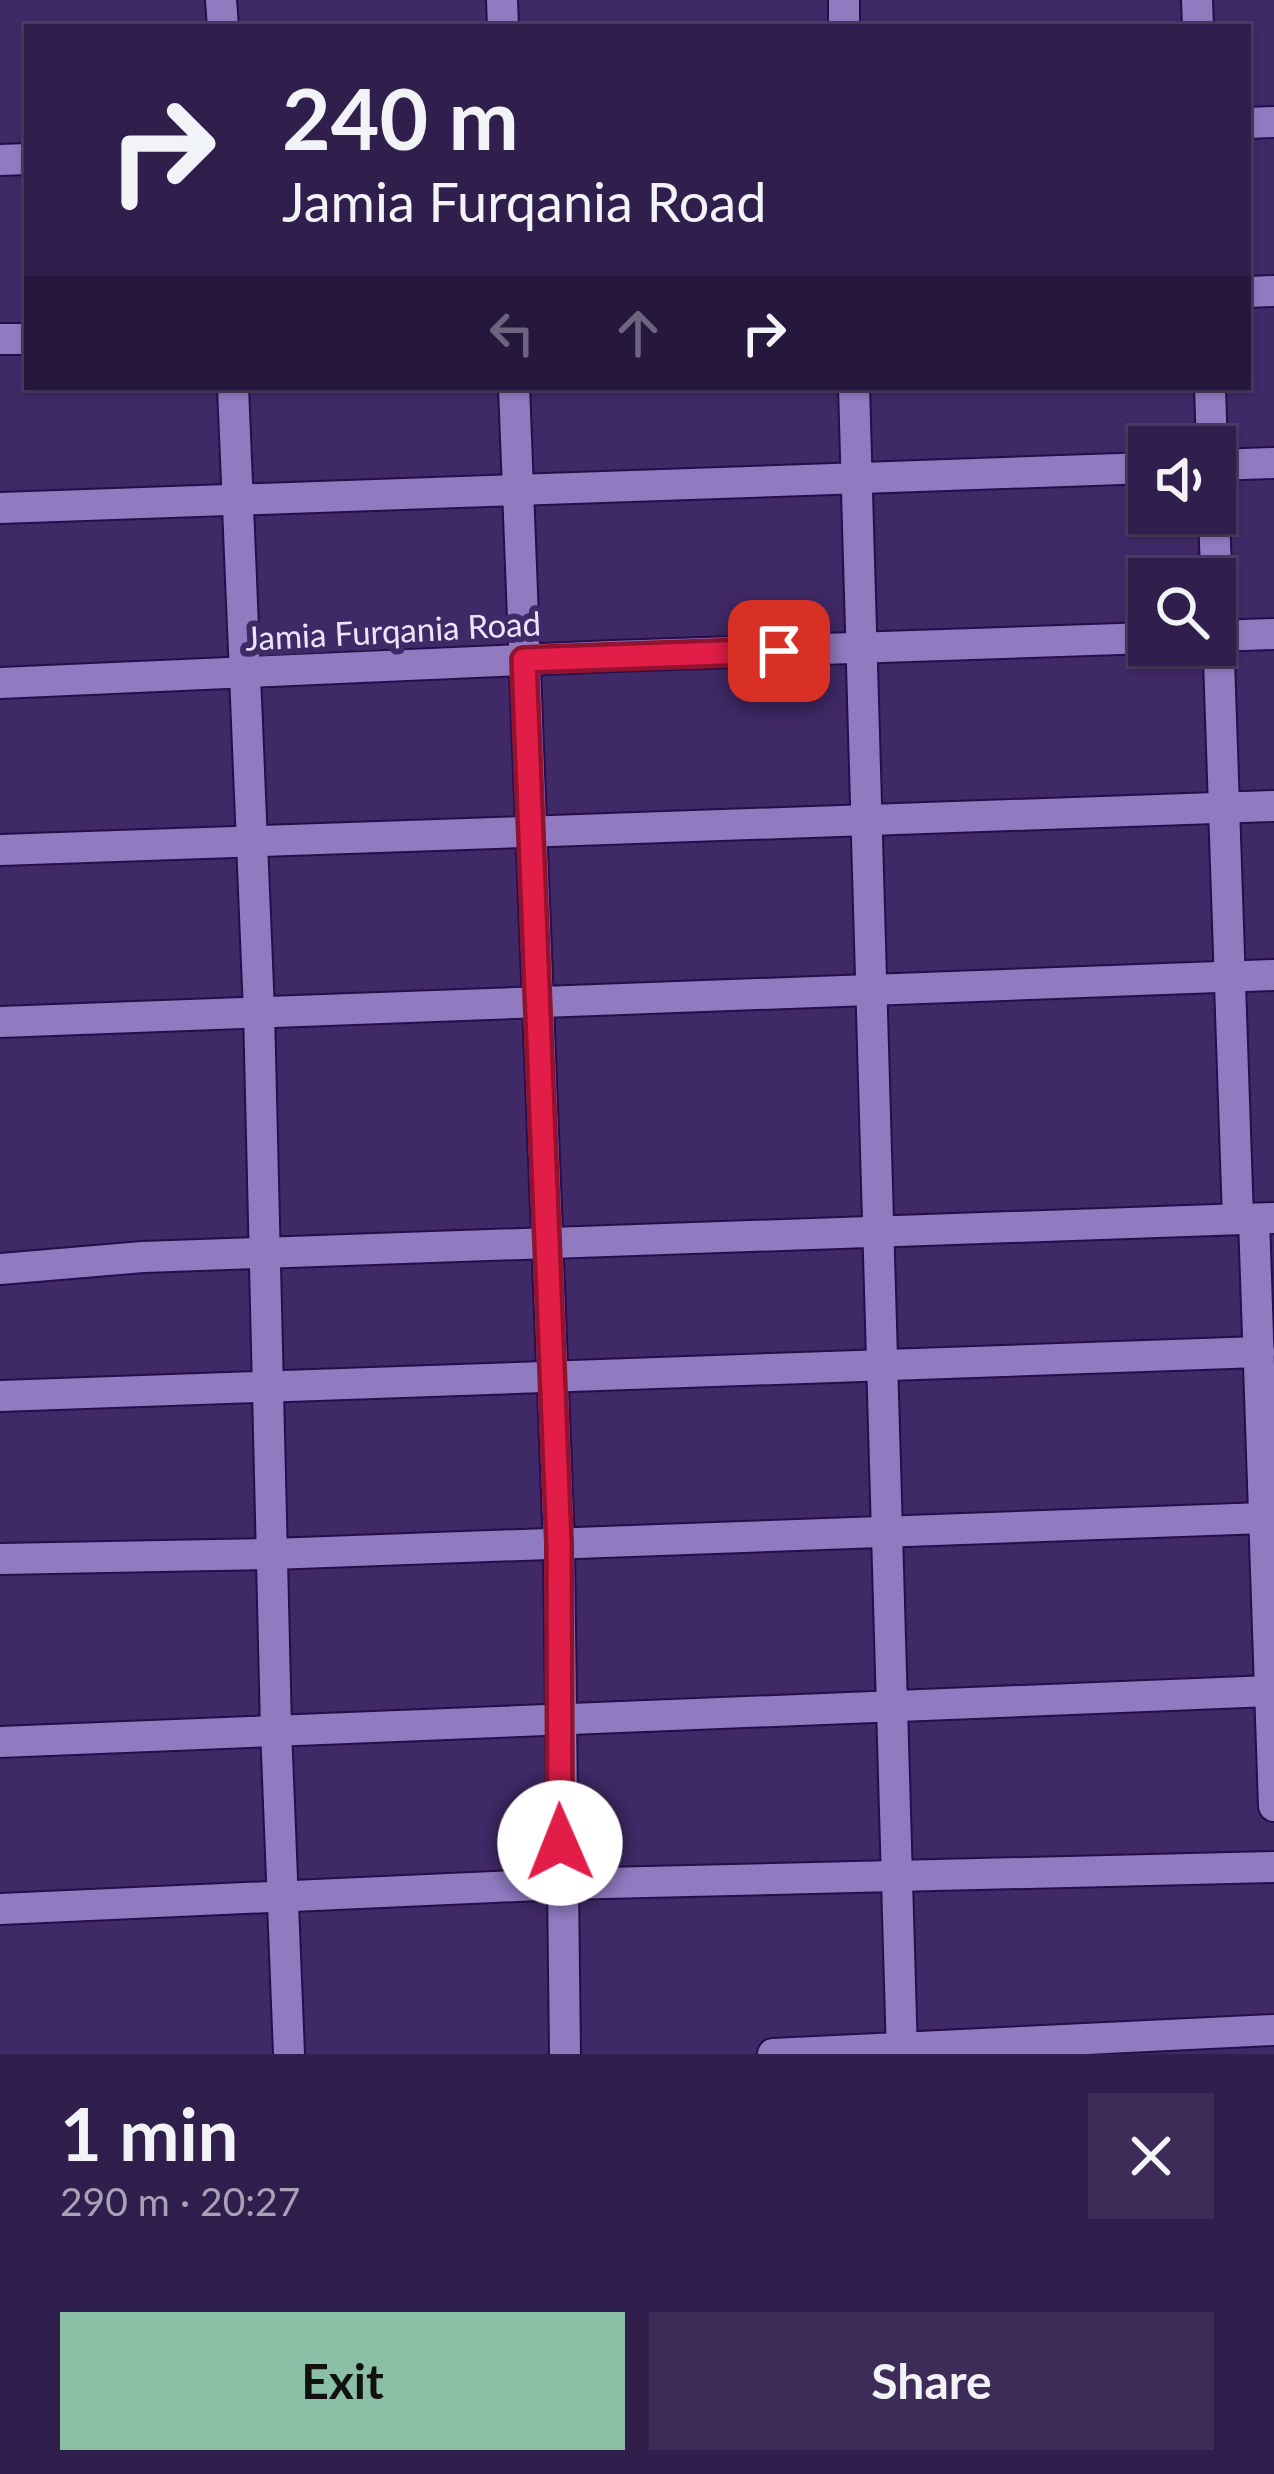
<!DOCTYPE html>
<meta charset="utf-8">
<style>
:root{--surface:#301f4d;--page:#3c2c57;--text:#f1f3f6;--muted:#a8a2b6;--line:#4b3d65;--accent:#8abfa5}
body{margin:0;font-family:Lato,sans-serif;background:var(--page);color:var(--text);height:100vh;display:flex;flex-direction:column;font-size:45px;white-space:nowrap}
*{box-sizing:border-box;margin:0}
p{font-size:39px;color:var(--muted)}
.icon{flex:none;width:66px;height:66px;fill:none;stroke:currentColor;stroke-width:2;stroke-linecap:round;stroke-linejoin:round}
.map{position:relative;height:2054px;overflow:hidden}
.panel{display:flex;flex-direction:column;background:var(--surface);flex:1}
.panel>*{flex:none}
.top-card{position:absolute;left:24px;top:24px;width:1227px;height:366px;border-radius:0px;box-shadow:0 3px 9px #0004,0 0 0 3px var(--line);background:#301f4d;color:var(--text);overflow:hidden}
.fabs{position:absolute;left:1128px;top:426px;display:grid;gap:24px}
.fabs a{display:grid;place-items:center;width:108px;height:108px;border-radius:0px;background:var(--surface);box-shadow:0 3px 9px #0004,0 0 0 3px var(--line);font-size:60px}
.pin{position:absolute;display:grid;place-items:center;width:102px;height:102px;color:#fff;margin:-51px;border-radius:24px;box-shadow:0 6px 18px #0006}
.me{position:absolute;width:132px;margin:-66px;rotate:359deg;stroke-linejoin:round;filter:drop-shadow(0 0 9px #0008)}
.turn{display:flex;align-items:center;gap:42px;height:252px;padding:0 60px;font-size:54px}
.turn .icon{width:156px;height:156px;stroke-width:2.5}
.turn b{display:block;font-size:84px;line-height:102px}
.lanes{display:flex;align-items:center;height:114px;padding:0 60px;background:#0003;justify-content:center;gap:60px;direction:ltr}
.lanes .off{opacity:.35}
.round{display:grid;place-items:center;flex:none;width:126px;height:126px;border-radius:0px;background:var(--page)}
.summary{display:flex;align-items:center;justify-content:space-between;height:204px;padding:0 60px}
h1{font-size:72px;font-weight:700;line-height:90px}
.cta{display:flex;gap:24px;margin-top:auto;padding:24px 60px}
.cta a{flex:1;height:138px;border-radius:0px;background:var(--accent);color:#111;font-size:48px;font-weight:700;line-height:138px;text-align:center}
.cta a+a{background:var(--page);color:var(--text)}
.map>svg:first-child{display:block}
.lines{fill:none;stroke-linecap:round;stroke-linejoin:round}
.minor-casing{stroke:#270d4a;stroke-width:34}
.minor{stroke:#907bc1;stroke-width:30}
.route-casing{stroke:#92132f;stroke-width:30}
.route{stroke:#e11d48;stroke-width:21}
.labels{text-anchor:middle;stroke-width:12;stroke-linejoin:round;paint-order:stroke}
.street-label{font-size:33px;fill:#ebe5fc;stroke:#402967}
</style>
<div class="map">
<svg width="1274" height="2054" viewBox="0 0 1274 2054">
<rect width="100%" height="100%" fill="#402967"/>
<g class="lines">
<!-- minor casing -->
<g class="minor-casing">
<g id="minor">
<path d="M221 0 223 27"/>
<path d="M502 0 503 27"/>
<path d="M844 0V27"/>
<path d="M1197 0 1198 27"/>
<path d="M1248 123 1274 122"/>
<path d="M0 160 27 159"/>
<path d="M1248 292 1274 291"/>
<path d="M0 339H27"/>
<path d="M233 387 259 1011 276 1729 289 2054"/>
<path d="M514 387 559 1544 565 2054"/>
<path d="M854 387 902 2054"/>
<path d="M1210 387 1212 447"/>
<path d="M1215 465 1274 463"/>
<path d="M0 508 1149 468"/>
<path d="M1214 513 1238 1219"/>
<path d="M1215 636 1274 634"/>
<path d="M0 683 613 656 1149 638"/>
<path d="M0 850 1274 806"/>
<path d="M0 1022 1274 975"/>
<path d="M1254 1219 1274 1806"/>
<path d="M0 1269 143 1257 1274 1218"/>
<path d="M0 1396 1259 1352"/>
<path d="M0 1559 272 1554 1264 1518"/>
<path d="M0 1742 1270 1691"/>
<path d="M0 1909 561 1884 1274 1867"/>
<path d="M773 2054 1274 2030"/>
</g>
</g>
<!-- minor -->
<use href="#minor" class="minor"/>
</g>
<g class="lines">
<!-- route casing -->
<g class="route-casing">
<path id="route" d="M560 1843 559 1544 524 660 779 651"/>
</g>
<!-- route -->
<use href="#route" class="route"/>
</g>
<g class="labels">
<!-- street labels -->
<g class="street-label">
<text transform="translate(393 631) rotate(-3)" y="12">Jamia Furqania Road</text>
</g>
</g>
</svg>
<div class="fabs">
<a><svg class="icon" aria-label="sound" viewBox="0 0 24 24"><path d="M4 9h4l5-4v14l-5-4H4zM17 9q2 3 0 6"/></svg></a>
<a><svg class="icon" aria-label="search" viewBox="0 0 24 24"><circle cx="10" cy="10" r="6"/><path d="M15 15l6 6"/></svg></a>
</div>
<div class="pin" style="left:779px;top:651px;background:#d93025"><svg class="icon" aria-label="arrive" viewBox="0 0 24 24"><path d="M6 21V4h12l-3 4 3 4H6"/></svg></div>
<svg class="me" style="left:560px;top:1843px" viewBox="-20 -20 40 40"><circle r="19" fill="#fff"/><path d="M0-13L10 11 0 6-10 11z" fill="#e11d48"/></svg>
<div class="top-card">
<div class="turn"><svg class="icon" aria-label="right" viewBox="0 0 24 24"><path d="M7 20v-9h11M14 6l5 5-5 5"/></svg><div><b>240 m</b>Jamia Furqania Road</div></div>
<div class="lanes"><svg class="icon off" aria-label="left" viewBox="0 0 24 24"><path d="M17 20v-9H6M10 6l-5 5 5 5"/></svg><svg class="icon off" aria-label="ahead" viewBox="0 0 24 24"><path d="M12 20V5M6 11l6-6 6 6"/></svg><svg class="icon" aria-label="right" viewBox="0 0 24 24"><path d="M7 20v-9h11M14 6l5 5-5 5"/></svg></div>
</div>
</div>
<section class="panel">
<div class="summary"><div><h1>1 min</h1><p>290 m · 20:27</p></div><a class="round"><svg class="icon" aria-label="close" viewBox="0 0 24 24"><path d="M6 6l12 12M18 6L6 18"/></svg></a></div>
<div class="cta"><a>Exit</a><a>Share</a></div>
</section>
